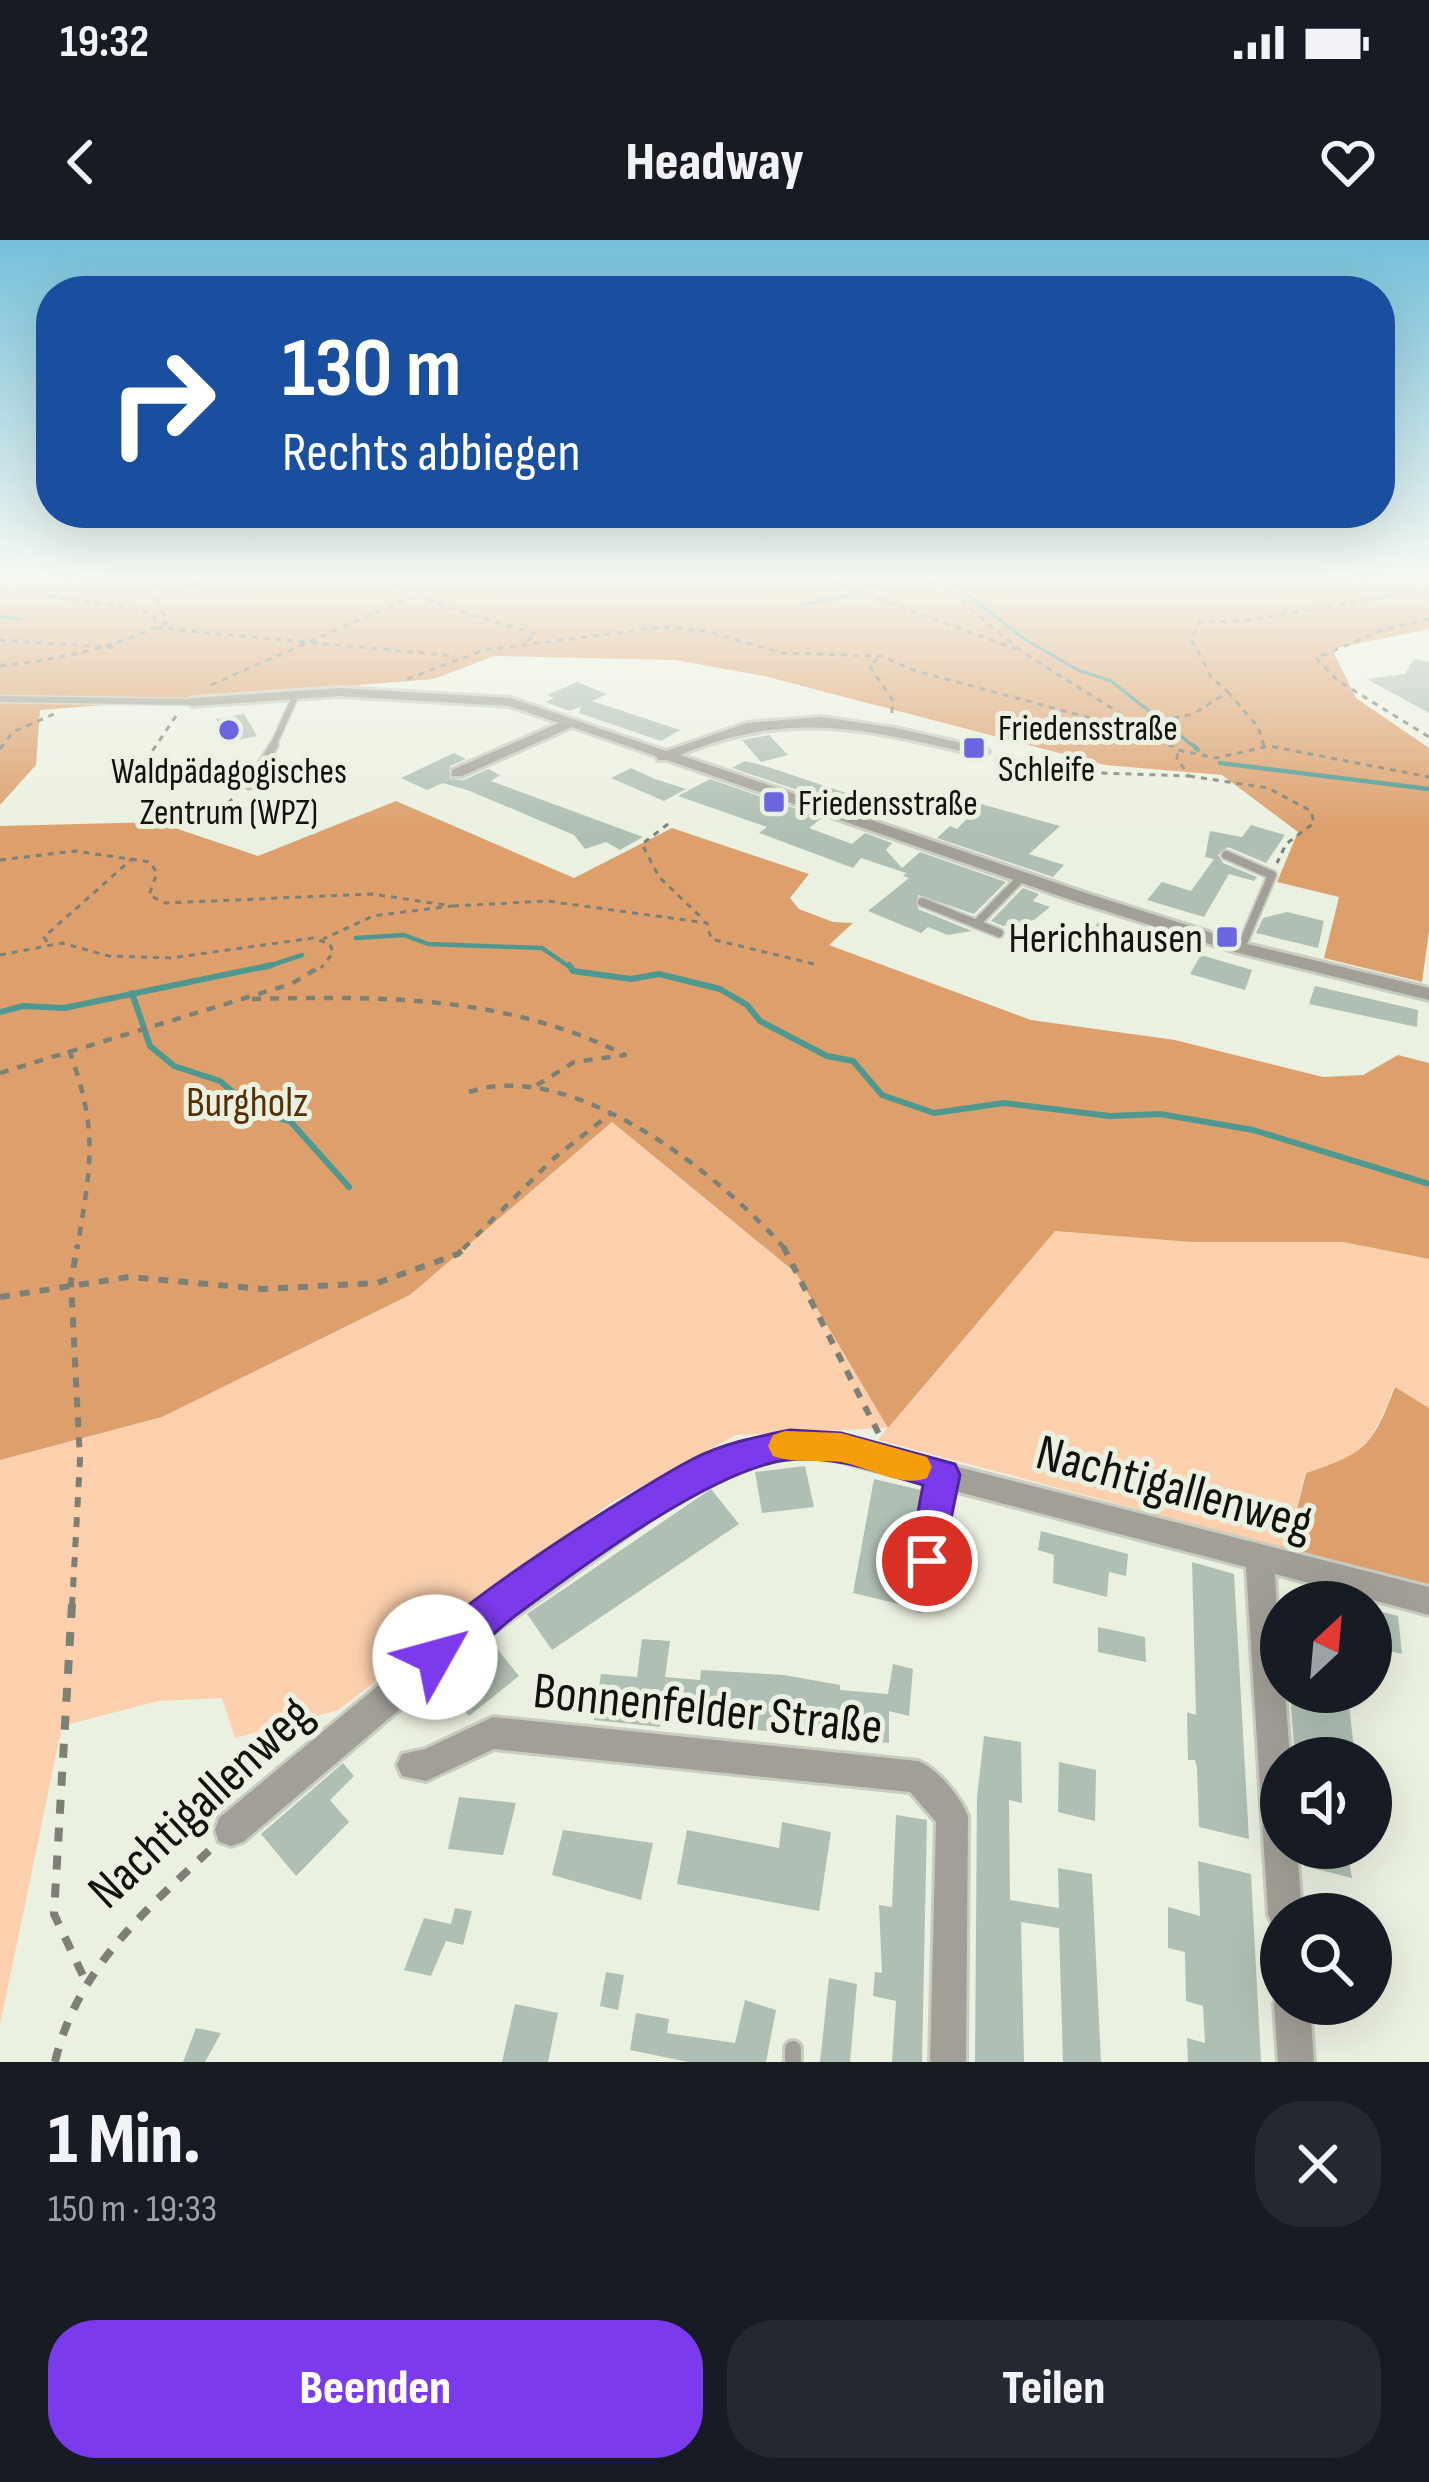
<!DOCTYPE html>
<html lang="de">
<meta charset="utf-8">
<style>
:root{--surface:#171b24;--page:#242831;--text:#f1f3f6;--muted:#9ea1a6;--accent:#7c3aed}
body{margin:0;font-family:"Sofia Sans Condensed",sans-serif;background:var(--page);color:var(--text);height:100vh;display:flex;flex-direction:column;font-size:45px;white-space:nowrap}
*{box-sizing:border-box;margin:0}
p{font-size:39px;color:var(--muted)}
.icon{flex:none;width:66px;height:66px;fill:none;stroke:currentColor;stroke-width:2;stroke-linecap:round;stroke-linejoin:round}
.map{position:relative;height:1822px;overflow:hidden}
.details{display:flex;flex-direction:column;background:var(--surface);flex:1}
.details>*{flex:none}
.top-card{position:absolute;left:36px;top:36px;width:1359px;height:252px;border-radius:48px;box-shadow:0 12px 48px #0002;background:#1a4fa0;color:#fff;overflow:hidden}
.needle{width:78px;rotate:26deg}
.controls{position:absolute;left:1260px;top:1341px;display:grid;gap:24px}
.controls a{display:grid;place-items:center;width:132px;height:132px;border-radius:50%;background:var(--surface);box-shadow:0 12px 48px #0002;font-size:60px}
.pin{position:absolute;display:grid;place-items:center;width:102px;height:102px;color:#fff;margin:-51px;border:6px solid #fff;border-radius:50%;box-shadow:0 3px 12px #0007}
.me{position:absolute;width:132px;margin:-66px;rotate:52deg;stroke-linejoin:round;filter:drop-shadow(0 0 9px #0008)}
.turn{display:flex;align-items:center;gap:42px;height:252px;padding:0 48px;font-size:54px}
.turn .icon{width:156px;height:156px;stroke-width:2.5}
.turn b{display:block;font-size:84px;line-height:102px}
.round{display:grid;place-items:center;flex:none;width:126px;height:126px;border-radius:48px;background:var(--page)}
.overview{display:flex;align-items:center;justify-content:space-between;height:204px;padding:0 48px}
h1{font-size:72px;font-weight:800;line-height:90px}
.primary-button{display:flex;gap:24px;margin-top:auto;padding:24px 48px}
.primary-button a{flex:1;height:138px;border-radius:48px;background:var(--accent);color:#fff;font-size:48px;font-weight:800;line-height:138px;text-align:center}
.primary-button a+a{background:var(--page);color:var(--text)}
.status{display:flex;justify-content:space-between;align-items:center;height:84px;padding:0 60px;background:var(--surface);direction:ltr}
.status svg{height:33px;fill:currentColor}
header{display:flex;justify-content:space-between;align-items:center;height:156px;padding:0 48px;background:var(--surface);font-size:54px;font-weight:800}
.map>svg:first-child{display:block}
.green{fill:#fcd0ad}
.forest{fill:#dda06d}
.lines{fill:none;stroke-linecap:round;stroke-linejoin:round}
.stream-far2{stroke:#4e988f;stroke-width:3}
.stream-far1{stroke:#4e988f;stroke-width:4.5}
.stream{stroke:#4e988f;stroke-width:6}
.building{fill:#b0bfb4}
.lane-far3-casing{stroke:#c8cdbf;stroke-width:9}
.lane-far2-casing{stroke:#c8cdbf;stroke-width:12}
.lane-far1-casing{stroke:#c8cdbf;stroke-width:20}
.lane-casing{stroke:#c8cdbf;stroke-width:22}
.street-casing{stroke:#c8cdbf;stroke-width:6}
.path-far3{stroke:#7c8075;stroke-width:3;stroke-dasharray:6 6;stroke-linecap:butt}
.path-far2{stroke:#7c8075;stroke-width:4.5;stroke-dasharray:9 9;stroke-linecap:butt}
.path-far1{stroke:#7c8075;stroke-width:6;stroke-dasharray:10 10;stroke-linecap:butt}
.path{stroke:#7c8075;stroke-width:8;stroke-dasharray:14 14;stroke-linecap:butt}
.lane-far3{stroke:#a29f98;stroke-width:6}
.lane-far2{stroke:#a29f98;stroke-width:8}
.lane-far1{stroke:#a29f98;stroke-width:14}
.lane{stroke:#a29f98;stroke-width:16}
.street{fill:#a29f98;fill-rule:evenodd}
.route{fill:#7c3aed;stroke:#51269a;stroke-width:3}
.slow{fill:#f59e0b}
.poi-dot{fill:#6b66e0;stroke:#ebf1e1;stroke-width:4.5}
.labels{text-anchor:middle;stroke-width:10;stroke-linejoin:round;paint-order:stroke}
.far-poi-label{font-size:36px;fill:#11130e;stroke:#ebf1e1;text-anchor:start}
.poi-label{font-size:42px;fill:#11130e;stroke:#ebf1e1;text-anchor:end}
.park-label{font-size:42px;fill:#562f04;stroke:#ebf1e1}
.near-street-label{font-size:51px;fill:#11130e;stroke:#ebf1e1}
</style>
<div class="status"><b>19:32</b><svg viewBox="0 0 49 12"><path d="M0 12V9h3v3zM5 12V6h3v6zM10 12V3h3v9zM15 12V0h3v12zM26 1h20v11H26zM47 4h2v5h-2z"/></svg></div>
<header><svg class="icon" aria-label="back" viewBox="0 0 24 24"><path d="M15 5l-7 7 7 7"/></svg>Headway<svg class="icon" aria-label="heart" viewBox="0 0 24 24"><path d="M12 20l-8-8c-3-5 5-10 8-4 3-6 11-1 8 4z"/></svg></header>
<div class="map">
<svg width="1429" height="1822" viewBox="0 0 1429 1822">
<rect width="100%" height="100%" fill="#ebf1e1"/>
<!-- green -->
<path class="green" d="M612 882 796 1033 888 1188 1054 991 1193 1002H1344L1429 1019V1168L1394 1147C1370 1207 1367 1214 1305 1233L1287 1309 878 1200 887 1188 736 1195 609 1264 338 1470 235 1498 222 1458 158 1461 62 1486 0 1785V1220L162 1177 410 1055Z"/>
<!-- forest -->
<g class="forest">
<path d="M0 333H1429V389L1332 409 1356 458 1429 508V691L1422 742 1324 718 1339 657 1277 642 1298 592 1222 535 1105 525 764 436 675 420 494 416 434 439 40 470 36 525 0 565Z"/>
<path d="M396 561 574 638 672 588 809 634 790 658 799 669 833 682 853 683 829 705 1031 780 1175 800 1323 837 1363 835 1398 815 1429 823V1019L1343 1002H1191L1055 991 888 1188 796 1033 612 882 410 1055 162 1177 0 1220V586L157 582 258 616Z"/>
<path d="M1395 1147 1429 1168V1347L1287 1309 1306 1233C1367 1213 1372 1206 1395 1147Z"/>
</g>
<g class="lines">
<!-- stream-far2 -->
<g class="stream-far2">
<path d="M927 333 947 339 1026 400 1078 430 1111 441 1196 508"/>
<path d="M857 352 875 345 883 333"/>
<path d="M802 365 851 355"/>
<path d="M0 377 20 379"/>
</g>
<!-- stream-far1 -->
<g class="stream-far1">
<path d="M1193 505 1198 510"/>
<path d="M1220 523 1429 549"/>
<path d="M356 698 404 695 428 704 542 708 571 728"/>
<path d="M263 728 302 715"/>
</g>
<!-- stream -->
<g class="stream">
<path d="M569 725 573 731 631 739 659 734 720 749 747 765 760 781 827 816 853 821 882 855 934 873 1004 863 1110 876 1160 874 1253 890 1429 944"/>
<path d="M132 753 150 806 174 826 220 841 243 861 265 864 267 875 290 881 349 947"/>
<path d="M0 772 23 766 64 768 272 725"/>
</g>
</g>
<!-- building -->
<g class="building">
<path d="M1414 419 1429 422V473L1367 439 1405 434Z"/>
<path d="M577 442 607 454 592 461 680 490 661 501 579 473 581 466 570 471 545 462 554 458 547 455Z"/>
<path d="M244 474 257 496 228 502 216 479Z"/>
<path d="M769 495 788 515 761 522 742 500Z"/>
<path d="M454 513 466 519 450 526 449 539 464 540 488 529 500 535 491 541 643 597 620 610 606 602 585 609 574 595 470 551 443 543 427 550 401 538Z"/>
<path d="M745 521 765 526 852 555 839 564 732 528Z"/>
<path d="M631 528 655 539 686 549 664 561 611 538Z"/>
<path d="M710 539 822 578 809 588 852 604 865 593 892 603 886 610 902 628 920 612 1006 642 974 674 918 655V669L972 691 948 695 928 687 921 693 868 671 909 638 903 636 906 633 861 618 853 628 759 593 767 587 678 556Z"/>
<path d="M981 564 1060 586 1029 614 1064 625 1053 637 937 598 950 586 957 589Z"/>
<path d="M1251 585 1285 595 1266 623 1228 607 1218 615 1223 623 1257 637 1254 641 1229 634 1204 677 1147 660 1162 642 1191 651 1214 619 1205 617 1210 591 1242 597Z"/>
<path d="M1023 648 1039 654 1033 661 1050 667 1034 680 1003 686 991 681Z"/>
<path d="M1287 672 1324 681 1318 708 1256 693 1263 678Z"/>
<path d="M1098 682 1136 694 1128 709 1089 696Z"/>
<path d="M1201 715 1252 730 1245 750 1190 734Z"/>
<path d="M1315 746 1418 770 1417 787 1309 764Z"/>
<path d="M805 1226 814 1267 762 1273 755 1232Z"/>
<path d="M874 1239 921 1250 903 1365 853 1353Z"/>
<path d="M711 1249 739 1284 552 1410 527 1374Z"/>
<path d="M1041 1291 1128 1314 1126 1336 1109 1332 1107 1357 1053 1343 1054 1315 1038 1310Z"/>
<path d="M1192 1322 1234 1334 1249 1599 1199 1587 1197 1528 1195 1520H1188L1187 1472 1196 1475Z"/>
<path d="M1371 1369 1398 1376 1402 1414 1371 1406Z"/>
<path d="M1098 1387 1145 1397 1146 1422 1098 1412Z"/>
<path d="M642 1399 670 1401 665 1437 700 1440 701 1430 784 1435 840 1445V1450L888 1454 893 1424 913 1429 909 1476 889 1471V1503L697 1484V1476L662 1473 660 1487 594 1480 601 1434 637 1437Z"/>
<path d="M490 1400 519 1436 469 1476 442 1439Z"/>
<path d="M1290 1452 1349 1465 1355 1518H1295Z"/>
<path d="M984 1496 1021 1502 1022 1563 1009 1560 1010 1660 1059 1668 1058 1628 1092 1634 1101 1822H1063L1059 1688 1021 1682 1024 1822H975L977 1558Z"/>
<path d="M1059 1522 1096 1530 1095 1581 1058 1572Z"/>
<path d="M343 1523 354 1536 330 1560 349 1582 296 1636 261 1594Z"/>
<path d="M459 1557 516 1563 503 1615 448 1609Z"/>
<path d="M896 1575 927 1580 922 1822H892L896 1761 873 1756 875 1732 882 1733 879 1665 892 1667Z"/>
<path d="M782 1582 831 1592 819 1671 677 1644 687 1590 779 1608Z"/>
<path d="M563 1590 653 1603 641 1660 552 1635Z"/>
<path d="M1303 1608H1347L1352 1638 1304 1626Z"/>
<path d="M1198 1621 1251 1634 1261 1822H1188L1187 1798 1205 1803 1203 1766 1186 1761 1185 1712 1168 1708V1667L1200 1676Z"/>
<path d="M455 1668 472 1671 463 1705 446 1701 431 1736 404 1730 424 1678 451 1684Z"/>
<path d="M606 1732 624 1735 618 1770 600 1766Z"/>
<path d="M829 1738 857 1744 850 1822H820Z"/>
<path d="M745 1760 776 1770 766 1822H688L630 1810 636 1773 669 1779 667 1793 735 1803Z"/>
<path d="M515 1764 558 1773 548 1822H502Z"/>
<path d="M196 1788 221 1793 205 1822H183Z"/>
</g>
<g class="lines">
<!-- lane-far3 casing -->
<g class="lane-far3-casing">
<g id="lane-far3">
<path d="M0 459 192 462"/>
<path d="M272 508 296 455"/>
</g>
</g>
<!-- lane-far2 casing -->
<g class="lane-far2-casing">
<g id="lane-far2">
<path d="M249 545 274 505"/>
<path d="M1226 615 1272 635 1241 708"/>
<path d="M922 662 999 693"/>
<path d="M976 684 1022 637"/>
</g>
</g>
<!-- lane-far1 casing -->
<g class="lane-far1-casing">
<path id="lane-far1" d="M920 1363 942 1238"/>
</g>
<!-- lane casing -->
<g class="lane-casing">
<path id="lane" d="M793 1809V1822"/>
</g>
<!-- street casing -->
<g class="street-casing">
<g id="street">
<path d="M340 448 511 458 666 511 747 483 821 477 896 488 987 509 989 512 982 516C869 490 792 468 680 515L1086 653 1247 704 1429 748V760L1235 712 1074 661 667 520H658L656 516 572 487 462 536H452V530L559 483 509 466 340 456 192 466 185 462 192 458Z"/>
<path d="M816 1195 841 1197 1429 1347V1375L1275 1334 1281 1452H1285L1290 1518H1281V1608H1297L1302 1674H1281V1689L1273 1686 1268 1674 1246 1327 828 1218C772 1215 728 1228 680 1258L471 1409 243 1602 231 1606 219 1602 215 1590 219 1578 403 1425 498 1353 645 1252 696 1221 741 1204 778 1196Z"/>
<path d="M493 1477 918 1521C938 1529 960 1556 968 1576L966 1822H930L936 1582 910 1552 494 1509 426 1541 402 1536 397 1525 402 1514 425 1509Z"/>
<path d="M1279 1751 1281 1764H1310L1314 1822H1278L1274 1764Z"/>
</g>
</g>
<!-- path-far3 -->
<g class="path-far3">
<path d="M148 333 158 359"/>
<path d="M373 333 435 363 536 394 526 402"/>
<path d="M809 333 1016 409"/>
<path d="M909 333 942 345 1021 411 1178 510 1216 518 1269 506 1429 537"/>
<path d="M0 350 141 369 154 376 156 388"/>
<path d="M1429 379 1383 390 1316 418 1337 440 1429 497"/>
<path d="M156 388 455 416"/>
<path d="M0 400 120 408"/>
<path d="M878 419 869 425 893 461 891 479"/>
<path d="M0 426C60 419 112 409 167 382L157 362 162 356 229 333"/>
<path d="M407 439 485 410 662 387 706 391 782 413 882 416 913 430 1094 479 1119 482 1123 477"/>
<path d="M211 445 418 354"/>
<path d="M1228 452 1258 487 1264 506"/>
<path d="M176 476 132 541 234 544"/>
<path d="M1173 478 1193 474 1228 452 1211 437 1191 399 1199 382 1244 381 1429 349"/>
<path d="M0 509 13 492 54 474"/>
<path d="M995 519 1042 531 1189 536 1177 519 1178 510"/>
<path d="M1189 536 1268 548 1311 571 1314 583 1286 604 1277 623"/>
<path d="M668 584 642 604 659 637 703 679"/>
<path d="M200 586 237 555"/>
<path d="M0 620 75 611 150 622 157 633 149 655 165 663 372 654 452 666 373 676 323 699"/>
<path d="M453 666 547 661 707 683 711 699 814 724"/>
<path d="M47 702 44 697 133 618"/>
<path d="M0 715 62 703 109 716 171 718 313 698 330 704 333 713 321 728"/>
</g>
<!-- path-far2 -->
<g class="path-far2">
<path d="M252 759C383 756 505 755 625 815L574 822 537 845"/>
<path d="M69 810C99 891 91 926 77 1009"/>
<path d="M0 833 291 744 323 725"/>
<path d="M469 852C572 817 721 935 785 1009"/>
<path d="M463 1009 553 919 610 874"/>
</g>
<!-- path-far1 -->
<g class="path-far1">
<path d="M783 1006 881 1198"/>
<path d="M0 1057 129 1037 263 1049 377 1043 458 1014 466 1006"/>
<path d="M72 1367 80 1220 71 1042 77 1006"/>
</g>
<!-- path -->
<g class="path">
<path d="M72 1364 54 1674 85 1740"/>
<path d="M55 1822C77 1728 146 1670 214 1606"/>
</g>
<!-- lane-far3 -->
<use href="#lane-far3" class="lane-far3"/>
<!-- lane-far2 -->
<use href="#lane-far2" class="lane-far2"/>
<!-- lane-far1 -->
<use href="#lane-far1" class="lane-far1"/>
<!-- lane -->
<use href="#lane" class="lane"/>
<!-- street -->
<use href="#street" class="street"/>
</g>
<!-- sky -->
<linearGradient id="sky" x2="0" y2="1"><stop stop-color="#75c0da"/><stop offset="0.57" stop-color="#f6f9f2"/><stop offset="1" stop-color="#f6f9f2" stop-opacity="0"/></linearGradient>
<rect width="1429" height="589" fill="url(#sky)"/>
<!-- route -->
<path class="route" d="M790 1190 841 1193 955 1224 960 1235 940 1333 927 1338 914 1333 909 1321 923 1245C880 1233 833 1214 787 1220 712 1229 580 1328 516 1375 490 1395 466 1423 435 1436L421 1430 415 1417C432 1377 646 1243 693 1219 724 1203 757 1197 790 1190Z"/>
<!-- slow -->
<path class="slow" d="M785 1191 841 1193 927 1217 932 1227 927 1238C900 1248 869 1227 841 1222 819 1219 795 1224 773 1216L768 1206 773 1195Z"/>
<!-- markers -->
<g class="poi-dot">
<circle cx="229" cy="490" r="12"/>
<rect x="962" y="496" width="24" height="24" rx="6"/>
<rect x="762" y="550" width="24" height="24" rx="6"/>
<rect x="1215" y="685" width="24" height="24" rx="6"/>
</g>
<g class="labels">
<!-- far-poi labels -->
<g class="far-poi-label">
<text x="998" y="500">Friedensstraße<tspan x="998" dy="41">Schleife</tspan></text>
<text x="229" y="543" text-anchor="middle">Waldpädagogisches<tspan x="229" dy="41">Zentrum (WPZ)</tspan></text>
<text x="798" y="575">Friedensstraße</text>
</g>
<!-- poi labels -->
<g class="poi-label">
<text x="1203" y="712">Herichhausen</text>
</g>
<!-- park labels -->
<g class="park-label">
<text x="247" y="876">Burgholz</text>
</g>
<!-- near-street labels -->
<g class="near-street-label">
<text transform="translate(1175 1246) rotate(15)" y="18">Nachtigallenweg</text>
<text transform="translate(708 1467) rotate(6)" y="18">Bonnenfelder Straße</text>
<text transform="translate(199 1561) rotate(-43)" y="18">Nachtigallenweg</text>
</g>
</g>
</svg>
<div class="controls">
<a><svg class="needle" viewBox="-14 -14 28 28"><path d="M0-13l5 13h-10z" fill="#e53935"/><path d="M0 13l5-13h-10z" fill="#9ea1a6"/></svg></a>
<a><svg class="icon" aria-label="sound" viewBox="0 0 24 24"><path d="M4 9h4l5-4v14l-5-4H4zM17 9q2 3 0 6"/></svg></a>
<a><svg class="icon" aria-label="search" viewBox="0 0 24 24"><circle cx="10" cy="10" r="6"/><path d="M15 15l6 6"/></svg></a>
</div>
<div class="pin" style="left:927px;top:1321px;background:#d93025"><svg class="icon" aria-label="arrive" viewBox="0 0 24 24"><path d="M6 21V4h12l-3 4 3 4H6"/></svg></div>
<svg class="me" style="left:435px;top:1417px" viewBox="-20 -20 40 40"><circle r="19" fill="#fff"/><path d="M0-13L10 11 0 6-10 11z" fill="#7c3aed"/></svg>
<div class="top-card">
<div class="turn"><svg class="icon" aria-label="right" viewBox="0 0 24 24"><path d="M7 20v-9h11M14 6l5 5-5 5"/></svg><div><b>130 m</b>Rechts abbiegen</div></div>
</div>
</div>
<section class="details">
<div class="overview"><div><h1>1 Min.</h1><p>150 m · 19:33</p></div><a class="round"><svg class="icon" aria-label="close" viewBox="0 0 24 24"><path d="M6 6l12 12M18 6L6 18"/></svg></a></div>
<div class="primary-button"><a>Beenden</a><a>Teilen</a></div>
</section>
